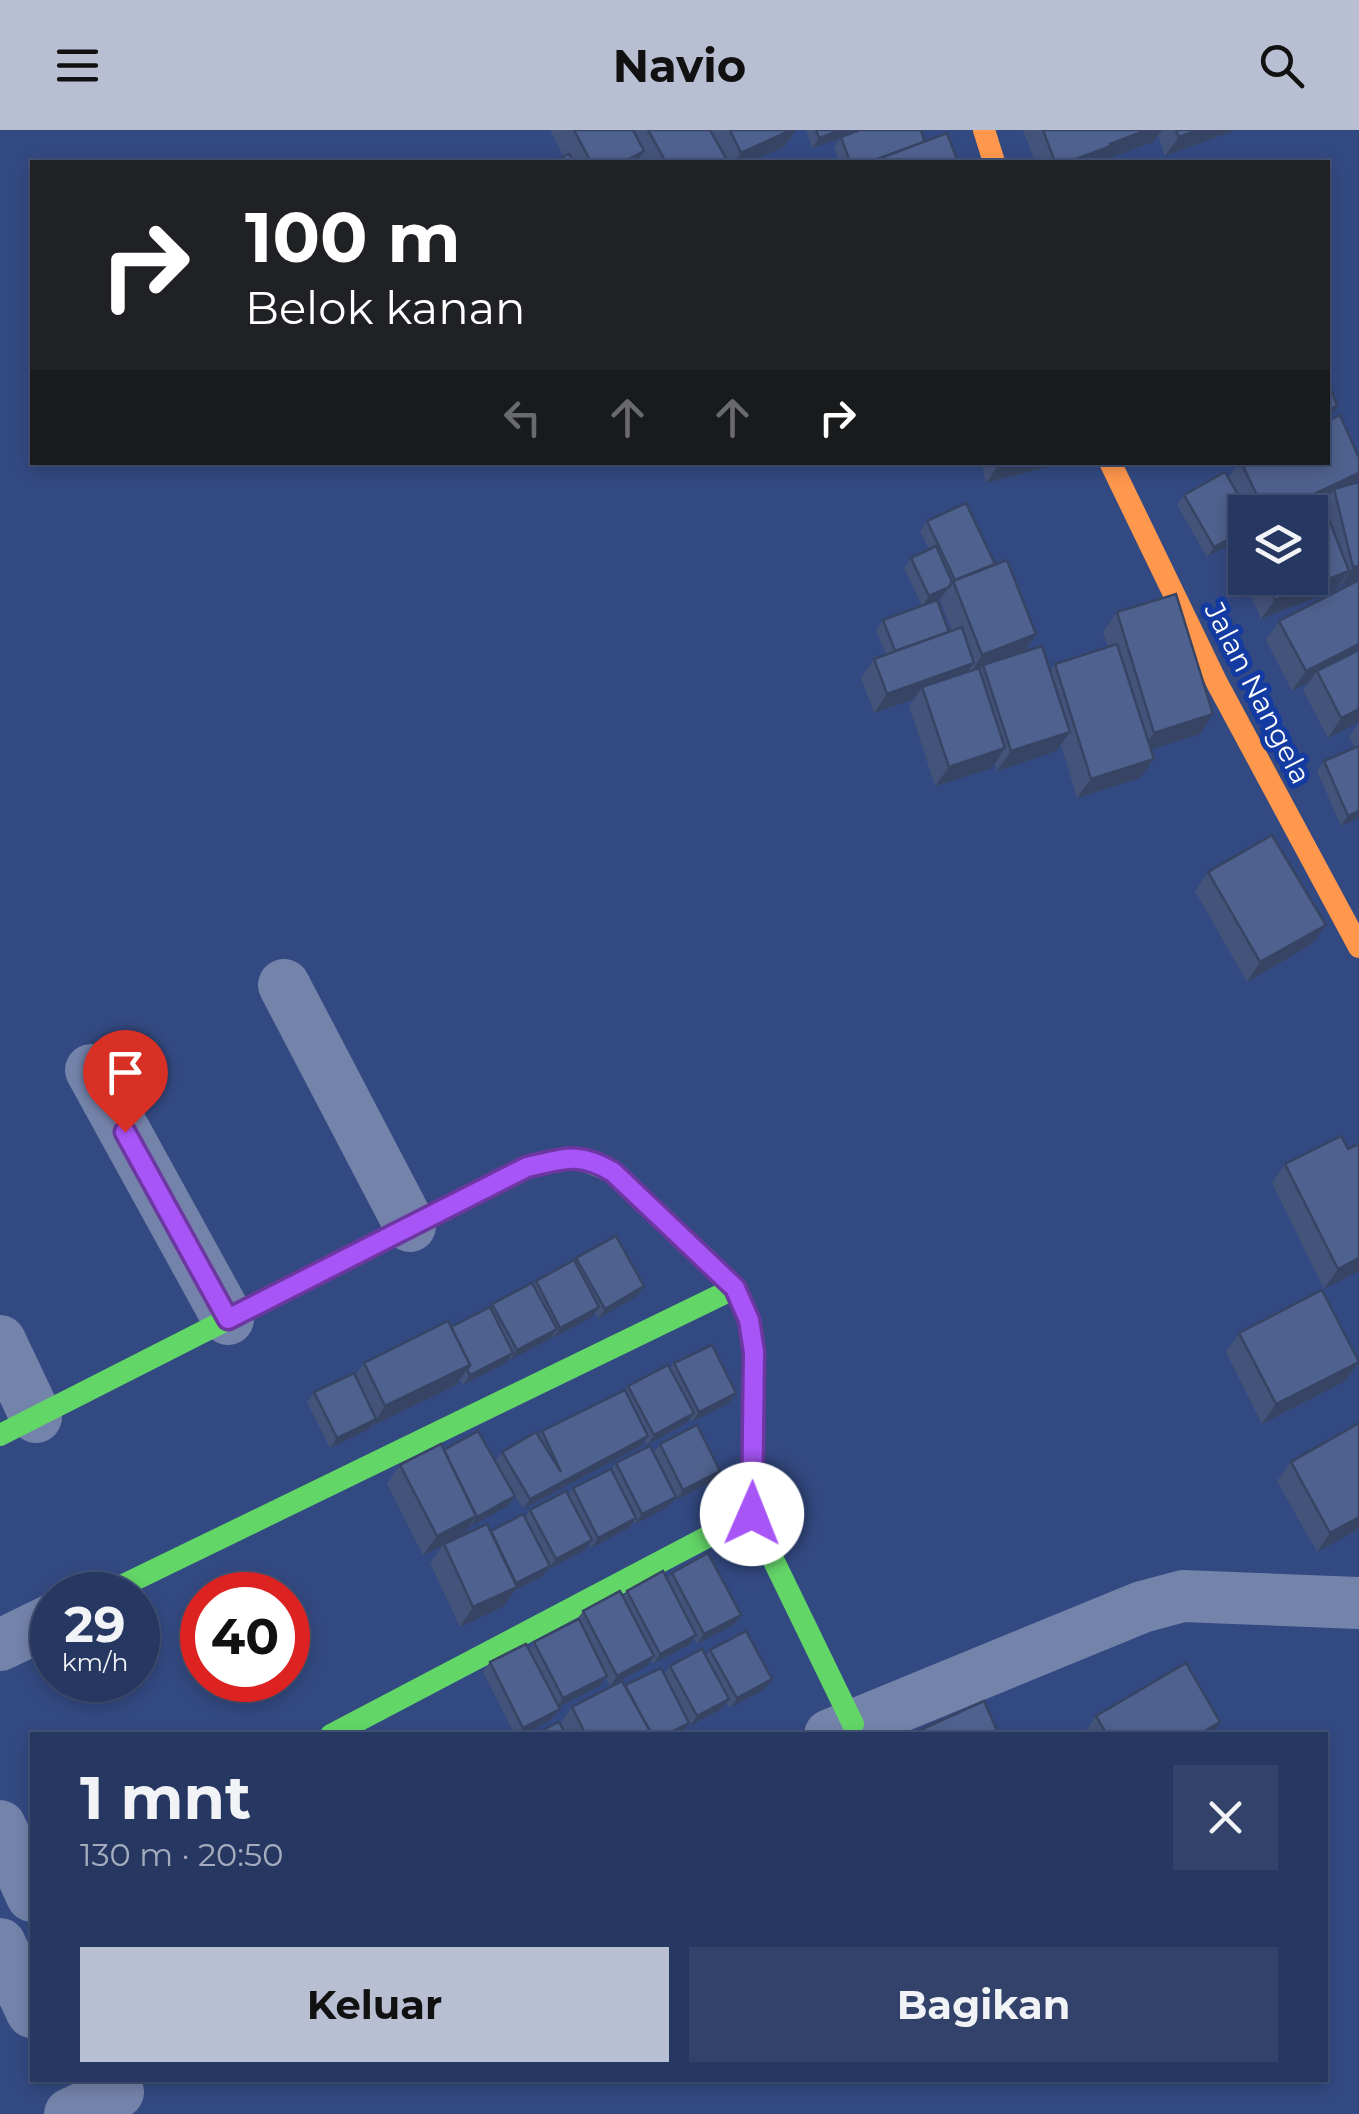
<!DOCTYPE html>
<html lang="id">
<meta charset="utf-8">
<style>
:root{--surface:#263761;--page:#32426a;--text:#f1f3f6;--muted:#a4acbd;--line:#425176;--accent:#b8bfd3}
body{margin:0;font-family:Montserrat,sans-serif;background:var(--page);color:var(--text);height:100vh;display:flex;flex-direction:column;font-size:38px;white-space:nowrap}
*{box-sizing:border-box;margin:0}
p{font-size:32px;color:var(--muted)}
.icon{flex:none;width:55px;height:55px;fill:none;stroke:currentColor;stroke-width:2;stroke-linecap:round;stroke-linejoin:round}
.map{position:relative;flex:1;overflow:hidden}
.sheet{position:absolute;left:30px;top:1602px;width:1298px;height:350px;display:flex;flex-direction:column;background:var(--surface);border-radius:0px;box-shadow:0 5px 15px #0003,0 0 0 2px var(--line)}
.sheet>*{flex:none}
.top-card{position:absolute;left:30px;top:30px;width:1300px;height:305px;border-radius:0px;box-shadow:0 5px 15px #0003,0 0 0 2px var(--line);background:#202124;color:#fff;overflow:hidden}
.fabs{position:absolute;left:1228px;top:365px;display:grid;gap:20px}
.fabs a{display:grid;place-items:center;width:100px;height:100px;border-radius:0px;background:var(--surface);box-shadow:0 5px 15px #0003,0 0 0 2px var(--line);font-size:50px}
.speed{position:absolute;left:30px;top:1442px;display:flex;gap:20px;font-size:50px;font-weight:700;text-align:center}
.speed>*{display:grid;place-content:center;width:130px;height:130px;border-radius:50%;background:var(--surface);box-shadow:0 5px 15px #0003,0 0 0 2px var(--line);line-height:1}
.speed small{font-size:25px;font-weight:400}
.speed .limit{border:15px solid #d22;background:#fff;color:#111}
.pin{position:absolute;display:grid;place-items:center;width:85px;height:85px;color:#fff;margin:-102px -42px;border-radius:50% 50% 50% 0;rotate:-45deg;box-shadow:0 0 10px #0007}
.pin .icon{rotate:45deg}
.me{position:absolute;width:110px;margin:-55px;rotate:1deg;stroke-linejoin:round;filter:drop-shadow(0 0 8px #0008)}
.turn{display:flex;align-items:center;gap:35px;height:210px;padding:0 50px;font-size:45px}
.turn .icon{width:130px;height:130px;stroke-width:2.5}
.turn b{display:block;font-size:70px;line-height:85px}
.lanes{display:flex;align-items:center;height:95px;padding:0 50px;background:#0003;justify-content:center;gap:50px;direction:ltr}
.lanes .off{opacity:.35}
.round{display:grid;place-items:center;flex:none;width:105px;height:105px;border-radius:0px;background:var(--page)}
.headline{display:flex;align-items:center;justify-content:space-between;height:170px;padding:0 50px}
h1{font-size:60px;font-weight:700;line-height:75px}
.cta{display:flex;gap:20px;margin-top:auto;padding:20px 50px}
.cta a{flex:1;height:115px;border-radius:0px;background:var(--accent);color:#111;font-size:40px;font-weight:700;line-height:115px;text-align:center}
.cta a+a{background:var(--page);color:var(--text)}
header{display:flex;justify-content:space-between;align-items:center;height:130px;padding:0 50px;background:var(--accent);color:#111;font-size:45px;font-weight:700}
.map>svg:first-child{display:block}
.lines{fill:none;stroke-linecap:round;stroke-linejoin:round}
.street{stroke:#7483aa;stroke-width:52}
.fast{stroke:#63d668;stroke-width:22}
.slow{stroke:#ff974d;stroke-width:22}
.wall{fill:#44537a;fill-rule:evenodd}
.shaded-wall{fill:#374463}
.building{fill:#4f618e;stroke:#374463;stroke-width:2.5}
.route-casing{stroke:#6d37a1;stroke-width:25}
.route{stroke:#a855f7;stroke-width:18}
.labels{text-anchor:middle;stroke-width:10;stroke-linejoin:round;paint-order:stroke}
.street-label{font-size:28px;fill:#fff;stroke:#133ba1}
</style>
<header><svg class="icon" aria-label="menu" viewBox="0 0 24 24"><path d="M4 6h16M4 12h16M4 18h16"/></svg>Navio<svg class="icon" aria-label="search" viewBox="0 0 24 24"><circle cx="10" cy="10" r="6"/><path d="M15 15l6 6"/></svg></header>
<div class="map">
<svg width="1359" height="1984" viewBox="0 0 1359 1984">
<rect width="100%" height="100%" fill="#334981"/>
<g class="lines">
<!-- street -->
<g class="street">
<path d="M284 855 410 1096"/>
<path d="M91 940 228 1189"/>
<path d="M0 1211 36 1287"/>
<path d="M0 1515 52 1490"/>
<path d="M830 1605 1142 1477 1183 1466 1359 1473"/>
<path d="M0 1696 32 1766"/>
<path d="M0 1814 32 1882"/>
<path d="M70 1984 118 1962"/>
</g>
<!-- fast -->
<g class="fast">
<path d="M0 1305 527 1037 561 1030 580 1029 613 1042 735 1158"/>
<path d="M103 1465 735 1158 749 1190 754 1222 751 1384"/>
<path d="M331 1605 751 1384 853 1594"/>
</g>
<!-- slow -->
<g class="slow">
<path d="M984 0 994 32"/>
<path d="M1110 332 1217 553 1359 817"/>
</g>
</g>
<!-- wall -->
<g class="wall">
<path d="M550 0H796L784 17 749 32H642L640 28 637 32H553L564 27Z"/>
<path d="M806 0H856L854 2 925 12 958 32H839L834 17 840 8 812 18Z"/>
<path d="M1023 0H1236L1165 26 1158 5 1153 12 1099 32H1035Z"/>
<path d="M981 332H1060L1059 334 986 353Z"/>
<path d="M1239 332H1328L1356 353 1359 592 1328 608 1303 560 1309 552 1292 561 1266 510 1279 491 1352 453 1340 456 1339 455 1336 460 1261 489 1236 429 1245 416V448H1310L1320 378 1324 373 1303 382H1245L1207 427 1177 375 1184 365 1228 348Z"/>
<path d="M927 391 995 434 1036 504 1024 522 1050 541 1055 534 1108 517 1103 502 1117 482 1213 584 1200 604 1151 619 1154 629 1140 648 1077 668 1061 615 1056 621 997 641 995 633 992 638 935 656 909 576 914 569 874 583 861 548 874 529 886 525 876 500 883 490 922 476 904 438 911 428 929 419 920 401ZM942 467 940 470 952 501 949 502 925 475Z"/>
<path d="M1359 593V688L1341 696 1317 641 1324 631 1355 617 1349 607Z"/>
<path d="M1208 742 1326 795 1312 814 1247 852 1195 761Z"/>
<path d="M1359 1014V1141L1324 1159 1272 1053 1285 1034 1348 1019Z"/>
<path d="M576 1128 644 1156 637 1166 598 1189 595 1183 592 1187 553 1208 552 1206 550 1209 510 1230 509 1229 506 1233 463 1255 460 1250 456 1255 371 1296 369 1299 330 1318 307 1272 314 1262 355 1245 364 1233 451 1197 490 1177 492 1174 533 1155 536 1151 574 1131Z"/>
<path d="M1239 1203 1359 1232 1345 1251 1262 1294 1226 1222Z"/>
<path d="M674 1233 736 1263 729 1273 692 1292 690 1288 687 1293 647 1315 645 1311 641 1316 523 1379 515 1366 508 1376 469 1396 463 1405 491 1401 525 1388 530 1380 568 1365 573 1358 611 1340 616 1333 653 1323 660 1314 720 1341 713 1351 676 1370 675 1368 668 1377 635 1394 633 1392 629 1398 591 1418 589 1414 585 1420 549 1438 543 1446 515 1460 504 1476 460 1497 430 1433 443 1415 423 1425 387 1354 400 1335 444 1320 495 1332 502 1322 538 1306 542 1301 625 1260 628 1256 670 1239Z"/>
<path d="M1291 1332 1359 1399 1317 1422 1277 1351Z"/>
<path d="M672 1443 741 1485 734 1495 697 1514 694 1508 689 1515 653 1534 651 1530 647 1536 610 1556 606 1548 600 1556 558 1577 552 1589 522 1605H515L483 1542 490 1532 529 1520 534 1512 576 1491 583 1481 623 1466 627 1461 667 1450Z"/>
<path d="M710 1520 772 1549 765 1559 730 1578 726 1573 722 1579 690 1596 689 1594 682 1603 679 1605H533L560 1594 572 1577 625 1555 664 1544 670 1536 706 1526Z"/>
<path d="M1096 1586 1211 1605H1083Z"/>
</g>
<!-- shaded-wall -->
<g class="shaded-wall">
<path d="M791 0H796L784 17 749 32H734L741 23Z"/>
<path d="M841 0H856L853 4 812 18 819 8Z"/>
<path d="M1147 0H1162L1153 12 1099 32H1068L1110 14Z"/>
<path d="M1198 0H1236L1165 26 1179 7Z"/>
<path d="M644 21 637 32H623Z"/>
<path d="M1337 276 1328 291V280Z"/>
<path d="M1005 332H1060L1059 334 986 353 999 334Z"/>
<path d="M1359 343V349L1351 360 1334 359 1324 373 1303 382H1276Z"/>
<path d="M1245 400V406L1207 427 1214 417Z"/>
<path d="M1359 436V451L1340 456 1353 437Z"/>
<path d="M1349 441 1336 460 1261 489 1275 470Z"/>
<path d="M949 457 942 467 922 476 929 466Z"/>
<path d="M1036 504 1023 523 983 535 979 541 969 545 982 525Z"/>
<path d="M1359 514V527L1317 541 1309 552 1292 561 1306 541Z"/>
<path d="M974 533 960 552 922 557 914 569 874 583 887 564Z"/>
<path d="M1359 579V592L1328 608 1341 588Z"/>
<path d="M1213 584 1200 604 1140 623 1154 603Z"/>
<path d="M1070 602 1056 621 997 641 1011 621Z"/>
<path d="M1005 618 992 638 935 656 949 637Z"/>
<path d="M1154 629 1140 648 1077 668 1091 649Z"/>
<path d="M1359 682V688L1341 696 1348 686Z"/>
<path d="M1326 795 1312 814 1247 852 1260 832Z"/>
<path d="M1359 1128V1141L1324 1159 1338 1139Z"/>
<path d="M644 1156 637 1166 598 1189 605 1179Z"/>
<path d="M599 1177 592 1187 553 1208 560 1198Z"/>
<path d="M557 1199 550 1209 510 1230 517 1220Z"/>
<path d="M513 1223 506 1233 463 1255 470 1245Z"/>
<path d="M1359 1232 1345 1251 1262 1294 1276 1274Z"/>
<path d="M470 1235 456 1255 372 1296 385 1276Z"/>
<path d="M736 1263 729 1273 692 1292 699 1282Z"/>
<path d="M694 1283 687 1293 647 1315 654 1305Z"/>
<path d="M376 1289 369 1299 330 1318 337 1308Z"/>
<path d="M648 1306 641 1316 523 1379 530 1369Z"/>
<path d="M720 1341 713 1351 676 1370 683 1360Z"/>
<path d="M515 1366 508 1376 470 1397 477 1387Z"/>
<path d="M676 1367 668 1377 635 1394 642 1384Z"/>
<path d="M476 1386 463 1406 423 1425 437 1406Z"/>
<path d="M1359 1387V1399L1317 1422 1330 1403Z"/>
<path d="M636 1388 629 1398 591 1418 598 1408Z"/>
<path d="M592 1410 585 1420 549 1439 556 1429Z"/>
<path d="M550 1436 543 1446 515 1460 504 1476 460 1497 473 1477Z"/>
<path d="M741 1485 734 1495 697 1514 704 1504Z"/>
<path d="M696 1505 689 1515 653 1534 660 1524Z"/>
<path d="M654 1526 647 1536 610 1556 617 1546Z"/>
<path d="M607 1546 600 1556 556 1578 563 1568Z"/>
<path d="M772 1549 765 1559 730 1578 737 1568Z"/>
<path d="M729 1569 722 1579 690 1596 697 1586Z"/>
<path d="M560 1579 552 1589 522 1605H518L523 1598Z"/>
<path d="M1220 1592 1211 1605H1198Z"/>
<path d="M689 1593 682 1603 679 1605H665Z"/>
</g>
<!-- building -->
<g class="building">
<path d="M574 0H633L644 21 623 32H591Z"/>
<path d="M648 0H710L728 32H666Z"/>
<path d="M730 0H791L741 23Z"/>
<path d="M816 0H841L819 8Z"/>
<path d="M860 0H921L925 12 869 32H850L841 7Z"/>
<path d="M1043 0H1147L1110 14 1111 16 1068 32H1055Z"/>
<path d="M1176 0H1198L1179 7Z"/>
<path d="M947 3 958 32H870Z"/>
<path d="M569 24 574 32H553Z"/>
<path d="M1328 250 1337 276 1328 280Z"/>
<path d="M1340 285 1359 328V343L1276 382H1265L1241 332H1328V291Z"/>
<path d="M1225 342 1248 382H1245V400L1214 417 1184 365Z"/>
<path d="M1359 352V436L1353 437 1334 359Z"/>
<path d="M966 373 995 434 955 450 927 391Z"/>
<path d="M1325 379 1349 441 1275 470 1265 448H1310V385Z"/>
<path d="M936 416 952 452 949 457 929 466 911 428Z"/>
<path d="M1007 430 1036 504 982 525 953 451Z"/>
<path d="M1359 450V514L1306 541 1279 491Z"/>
<path d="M1176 464 1213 584 1154 603 1117 482Z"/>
<path d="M937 470 949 502 895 521 883 490Z"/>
<path d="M962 497 974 533 887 564 874 529Z"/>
<path d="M1117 514 1154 629 1091 649 1055 534Z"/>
<path d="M1042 516 1070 602 1011 621 983 535Z"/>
<path d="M1359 520V579L1341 588 1317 541Z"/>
<path d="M979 538 1005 618 949 637 922 557Z"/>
<path d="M1359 616V681L1348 686 1324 631Z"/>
<path d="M1272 705 1326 795 1260 832 1208 742Z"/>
<path d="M1341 1006 1348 1019 1359 1014V1128L1338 1139 1285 1034Z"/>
<path d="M616 1106 644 1156 605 1179 576 1128Z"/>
<path d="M574 1130 599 1177 560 1198 536 1151Z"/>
<path d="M532 1153 557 1199 517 1220 492 1174Z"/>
<path d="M1322 1160 1359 1232 1276 1274 1239 1203Z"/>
<path d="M490 1177 513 1223 470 1245 467 1240 470 1235 451 1197Z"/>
<path d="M448 1191 470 1235 385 1276 364 1233Z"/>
<path d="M712 1215 736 1263 699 1282 674 1233Z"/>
<path d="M668 1235 694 1283 654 1305 628 1256Z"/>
<path d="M354 1243 376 1289 337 1308 314 1262Z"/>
<path d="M625 1260 648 1306 530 1369 502 1322 536 1302 561 1342 542 1301Z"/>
<path d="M1359 1293V1387L1330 1403 1291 1332Z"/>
<path d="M697 1295 720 1341 683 1360 660 1314Z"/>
<path d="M478 1301 515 1366 477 1387 444 1320Z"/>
<path d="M441 1314 476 1386 437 1406 400 1335Z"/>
<path d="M650 1316 676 1367 642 1384 616 1333Z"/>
<path d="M611 1339 636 1388 598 1408 573 1358Z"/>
<path d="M566 1361 592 1410 556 1429 530 1380Z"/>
<path d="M523 1384 550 1436 516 1453 491 1401Z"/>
<path d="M487 1394 517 1457 473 1477 444 1414Z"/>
<path d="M708 1423 741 1485 704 1504 672 1443Z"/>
<path d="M663 1441 696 1505 660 1524 627 1461Z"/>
<path d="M620 1461 654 1526 617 1546 583 1481Z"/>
<path d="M579 1489 607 1546 563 1568 534 1512Z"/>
<path d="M746 1501 772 1549 737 1568 710 1520Z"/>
<path d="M526 1514 560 1579 523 1598 490 1532Z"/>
<path d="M702 1519 729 1569 697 1586 670 1536Z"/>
<path d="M1186 1533 1220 1592 1198 1605H1107L1096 1586Z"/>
<path d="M661 1538 689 1593 665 1605H652L625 1555Z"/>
<path d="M622 1551 652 1605H586L572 1577Z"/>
<path d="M984 1571 999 1605H909Z"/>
<path d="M559 1592 566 1605H533Z"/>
</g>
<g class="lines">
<!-- route casing -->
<g class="route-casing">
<path id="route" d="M125 1002 228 1189 527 1037C564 1029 578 1021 613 1042L735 1158 749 1190 754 1222 752 1384"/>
</g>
<!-- route -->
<use href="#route" class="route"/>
</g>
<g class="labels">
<!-- street labels -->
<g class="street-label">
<text transform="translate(1258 563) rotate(63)" y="10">Jalan Nangela</text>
</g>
</g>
</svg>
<div class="fabs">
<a><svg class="icon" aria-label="layers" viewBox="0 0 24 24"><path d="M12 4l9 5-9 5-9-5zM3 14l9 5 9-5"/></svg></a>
</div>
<div class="speed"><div>29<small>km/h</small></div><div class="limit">40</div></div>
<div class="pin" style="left:125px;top:1002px;background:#d93025"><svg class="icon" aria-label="arrive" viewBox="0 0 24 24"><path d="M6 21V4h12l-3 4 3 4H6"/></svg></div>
<svg class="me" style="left:752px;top:1384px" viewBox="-20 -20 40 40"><circle r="19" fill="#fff"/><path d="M0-13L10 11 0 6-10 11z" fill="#a855f7"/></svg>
<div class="top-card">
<div class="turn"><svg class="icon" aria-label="right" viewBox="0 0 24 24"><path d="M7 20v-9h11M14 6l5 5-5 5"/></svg><div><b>100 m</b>Belok kanan</div></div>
<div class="lanes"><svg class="icon off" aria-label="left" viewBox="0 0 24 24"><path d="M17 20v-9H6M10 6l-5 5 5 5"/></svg><svg class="icon off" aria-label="ahead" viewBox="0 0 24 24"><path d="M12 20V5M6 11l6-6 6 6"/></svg><svg class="icon off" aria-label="ahead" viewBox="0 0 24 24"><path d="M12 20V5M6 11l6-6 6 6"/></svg><svg class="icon" aria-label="right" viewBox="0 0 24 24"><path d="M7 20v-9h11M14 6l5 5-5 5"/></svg></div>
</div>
<section class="sheet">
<div class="headline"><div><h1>1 mnt</h1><p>130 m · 20:50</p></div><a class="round"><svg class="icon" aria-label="close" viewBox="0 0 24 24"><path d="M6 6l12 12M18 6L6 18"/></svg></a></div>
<div class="cta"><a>Keluar</a><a>Bagikan</a></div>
</section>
</div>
